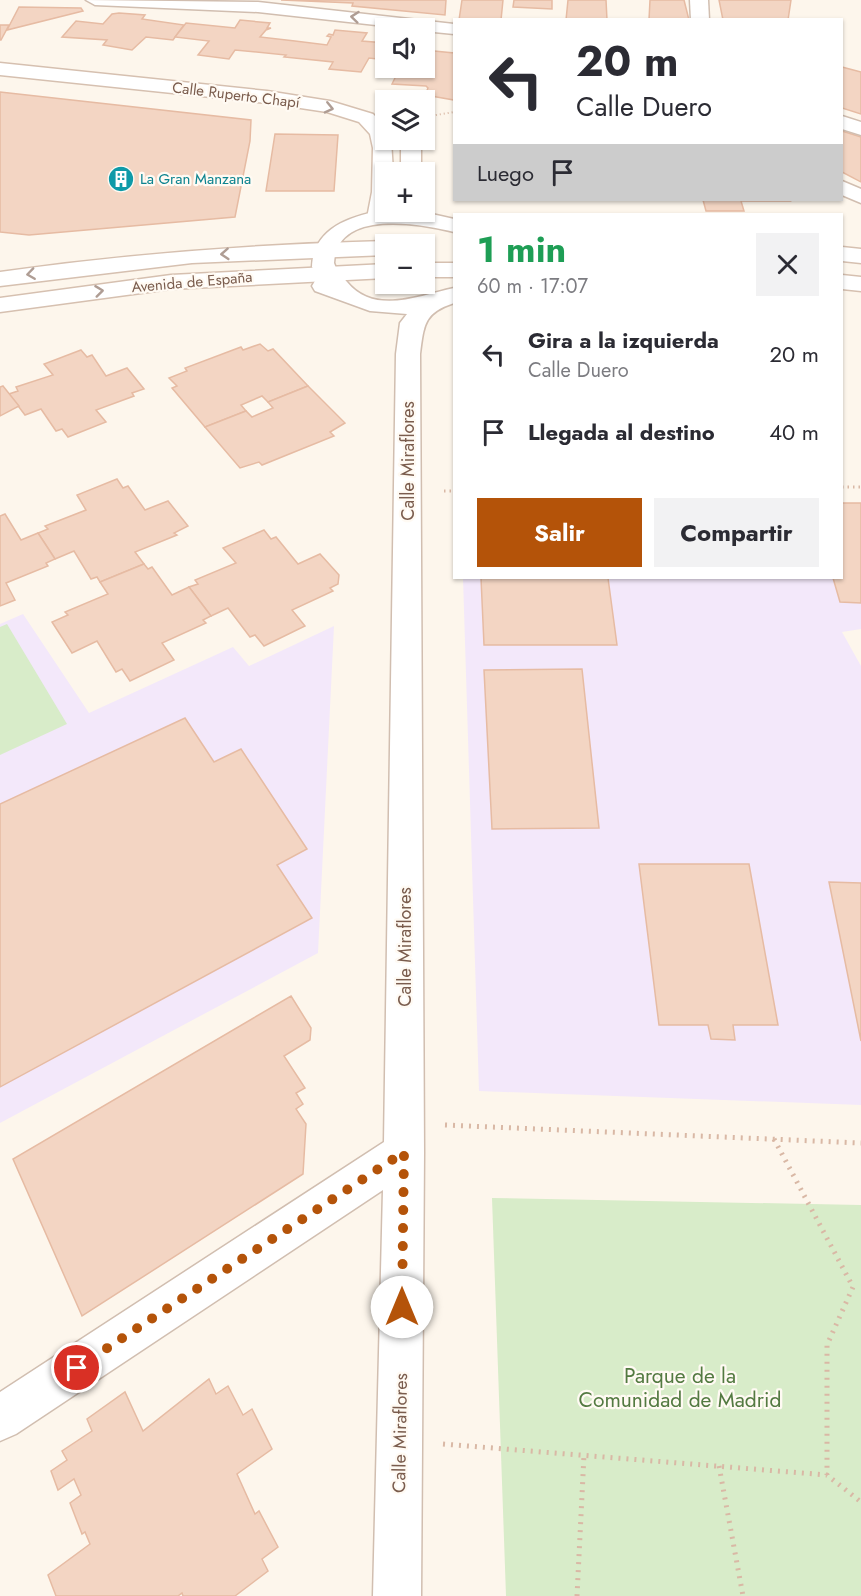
<!DOCTYPE html>
<html lang="es">
<meta charset="utf-8">
<style>
:root{--surface:#fff;--page:#f2f2f3;--text:#2b2b33;--muted:#7c7c81;--accent:#b45309}
body{margin:0;font-family:Jost,sans-serif;background:var(--page);color:var(--text);height:100vh;display:flex;flex-direction:column;font-size:22px;white-space:nowrap}
*{box-sizing:border-box;margin:0}
p{font-size:20px;color:var(--muted)}
.icon{flex:none;width:33px;height:33px;fill:none;stroke:currentColor;stroke-width:2;stroke-linecap:round;stroke-linejoin:round}
.map{position:relative;flex:1;overflow:hidden}
.side{position:absolute;left:453px;top:213px;width:390px;height:366px;display:flex;flex-direction:column;background:var(--surface);border-radius:0px;box-shadow:0 2px 4px #0004}
.side>*{flex:none}
.top-card{position:absolute;left:453px;top:18px;width:390px;height:183px;border-radius:0px;box-shadow:0 2px 4px #0004;background:#fff;color:var(--text);overflow:hidden}
.tools{position:absolute;left:375px;top:18px;display:grid;gap:12px}
.tools a{display:grid;place-items:center;width:60px;height:60px;border-radius:0px;background:var(--surface);box-shadow:0 2px 4px #0004;font-size:30px}
.pin{position:absolute;display:grid;place-items:center;width:51px;height:51px;color:#fff;margin:-26px;border:3px solid #fff;border-radius:50%;box-shadow:0 2px 6px #0007}
.me{position:absolute;width:66px;margin:-33px;rotate:0deg;stroke-linejoin:round;filter:drop-shadow(0 0 4px #0008)}
.turn{display:flex;align-items:center;gap:21px;height:126px;padding:0 24px;font-size:27px}
.turn .icon{width:78px;height:78px;stroke-width:2.5}
.turn b{display:block;font-size:42px;line-height:51px}
.then{display:flex;align-items:center;height:57px;padding:0 24px;background:#0003;gap:12px;font-size:22px}
.round{display:grid;place-items:center;flex:none;width:63px;height:63px;border-radius:0px;background:var(--page)}
.overview{display:flex;align-items:center;justify-content:space-between;height:102px;padding:0 24px}
h1{font-size:36px;font-weight:700;line-height:45px;color:#1e9e55}
.button{display:flex;gap:12px;margin-top:auto;padding:12px 24px}
.button a{flex:1;height:69px;border-radius:0px;background:var(--accent);color:#fff;font-size:24px;font-weight:700;line-height:69px;text-align:center}
.button a+a{background:var(--page);color:var(--text)}
ul{padding:0;list-style:none}
li{display:flex;align-items:center;gap:18px;height:78px;padding:0 24px}
li div{flex:1}
li b{display:block;font-size:22px}
li em{font-style:normal}
.map>svg:first-child{display:block}
.education{fill:#f3e8fa}
.green{fill:#d8ecc9}
.building{fill:#f3d5c3;stroke:#e6bba3;stroke-width:1.5}
.lines{fill:none;stroke-linecap:round;stroke-linejoin:round}
.street-casing{stroke:#d1beb0;stroke-width:3}
.secondary-casing{stroke:#d6c0b0;stroke-width:3}
.path-far2{stroke:#d9b8a5;stroke-width:2;stroke-dasharray:1 3;stroke-linecap:butt}
.path-far1{stroke:#d9b8a5;stroke-width:3;stroke-dasharray:1.5 4;stroke-linecap:butt}
.path{stroke:#d9b8a5;stroke-width:5;stroke-dasharray:2 6;stroke-linecap:butt}
.street{fill:#fff;fill-rule:evenodd}
.secondary{fill:#fff;fill-rule:evenodd}
.oneway{stroke:#af9d94}
.route{stroke:#b45309;stroke-width:10;stroke-dasharray:0 18}
.labels{text-anchor:middle;stroke-width:4.5;stroke-linejoin:round;paint-order:stroke}
.far-street-label{font-size:15px;fill:#7a5c4d;stroke:#fffaf3}
.far-culture-label{font-size:15px;fill:#0d838f;stroke:#fffaf3;text-anchor:start}
.street-label{font-size:18px;fill:#7a5c4d;stroke:#fffaf3}
.near-park-label{font-size:21px;fill:#537a41;stroke:#fffaf3}
</style>
<div class="map">
<svg width="861" height="1596" viewBox="0 0 861 1596">
<rect width="100%" height="100%" fill="#fdf6ec"/>
<!-- education -->
<g class="education">
<path d="M842 503H861V629L842 632 861 666V1105L479 1091 463 578H842Z"/>
<path d="M23 614 89 713 233 647 249 666 334 626 318 953 0 1123V624Z"/>
</g>
<!-- green -->
<g class="green">
<path d="M7 624 67 724 0 755V627Z"/>
<path d="M492 1198 861 1205V1596H506Z"/>
</g>
<!-- building -->
<g class="building">
<path d="M281 0H446L445 15 352 6 353 3Z"/>
<path d="M462 0H503L501 20H459Z"/>
<path d="M514 0H552V9L513 7Z"/>
<path d="M568 0H606L607 20H566Z"/>
<path d="M650 0H684L689 20H649Z"/>
<path d="M719 0H791L788 20H723Z"/>
<path d="M19 7 81 8 83 11 7 30Z"/>
<path d="M119 13 145 15 142 19 184 25 173 40 146 37 132 50 103 45 107 40 62 37 76 21 103 24 112 14Z"/>
<path d="M240 20 270 23 267 28H271L266 30 260 37 295 41 327 45 331 37 327 36 329 34 333 35 335 30 367 33 362 41 386 43V60L369 58 361 72 329 69 333 62 284 57 286 55 235 50 229 59 198 55 209 41 175 37 186 23 235 28Z"/>
<path d="M0 25H9L1 40H0Z"/>
<path d="M424 50 454 53V100L425 95 428 88 426 86 392 84 400 68H424Z"/>
<path d="M842 67 861 72V114L842 108Z"/>
<path d="M0 92 251 120 250 141 235 217 29 235 0 232Z"/>
<path d="M842 131 861 137V182L842 172Z"/>
<path d="M275 134 338 135 334 191H266Z"/>
<path d="M703 200H789L790 201H741L744 211H706Z"/>
<path d="M260 344 268 351 273 349 308 386 268 402 262 396 241 405 246 411 205 427 172 388 177 386 169 378 187 371 185 368 241 347 243 350Z"/>
<path d="M81 350 87 357 92 355 106 376 127 368 144 389 132 393 134 396 96 410 106 422 68 437 62 429 56 431 41 409 25 415 9 394 18 391 16 387 53 375 44 364Z"/>
<path d="M3 386 19 406 0 416V387Z"/>
<path d="M308 386 345 423 330 432 334 436 262 465 259 462 240 468 205 427 246 411 252 417 273 408 268 402Z"/>
<path d="M117 479 123 488 128 486 145 510 168 501 188 526 174 533 177 535 135 552 144 564 100 582 97 577 91 579 74 551 55 559 38 533 48 529 45 526 86 510 77 495Z"/>
<path d="M842 503H861V603L840 602 833 578H842Z"/>
<path d="M5 514 21 540 38 533 55 559 46 563 48 566 6 583 15 600 0 606V516Z"/>
<path d="M264 530 271 539 276 537 298 564 320 554 339 575 338 584 330 588 333 591 292 610 305 626 264 646 255 635 250 637 228 608 211 616 189 587 198 584 195 580 236 563 223 548Z"/>
<path d="M144 564 148 569 152 567 172 595 189 587 211 616 203 620 206 623 162 643 174 660 130 681 122 669 116 672 97 641 72 653 52 622 68 615 65 612 108 594 100 582Z"/>
<path d="M481 578H608L617 645H484Z"/>
<path d="M582 669 599 828 492 829 484 670Z"/>
<path d="M185 718 214 762 241 749 307 849 277 865 312 918 0 1087V804Z"/>
<path d="M639 864H749L778 1025H733L735 1040 711 1039 708 1025H659Z"/>
<path d="M829 882 861 883V1041Z"/>
<path d="M291 996 311 1028 310 1040 284 1056 305 1088 296 1093 303 1104 296 1109 306 1124 303 1174 82 1316 13 1159Z"/>
<path d="M209 1379 216 1394 228 1386 243 1415 252 1409 272 1449 237 1474 255 1514 259 1511 278 1547 262 1559 268 1571 235 1596H183L182 1593 178 1596H56L48 1575 90 1544 85 1532 82 1534 70 1503 81 1495 74 1479 58 1490 51 1471 67 1460 62 1451 92 1431 87 1419 125 1392 143 1431Z"/>
</g>
<g class="lines">
<!-- street casing -->
<g class="street-casing">
<g id="street">
<path d="M86 0 258 2 454 24V34L424 31V28H403L258 12 95 5Z"/>
<path d="M690 0H708L709 20H691Z"/>
<path d="M842 116 861 122V135L842 129Z"/>
<path d="M842 181 861 189V203L842 195Z"/>
<path d="M384 210 423 212 454 219V232C421 224 337 208 334 263 336 270 342 276 347 282 375 316 420 295 454 288V303C424 313 424 324 420 354L424 1152 421 1596H373L383 1190 16 1434 0 1441V1392L384 1142 396 354 400 323 407 314 370 311 315 291 312 286 315 281 321 280 312 267C313 227 352 216 384 210Z"/>
</g>
</g>
<!-- secondary casing -->
<g class="secondary-casing">
<g id="secondary">
<path d="M0 63 267 91 330 101 373 114 386 127V140H391L393 172H386V212H390L386 223H370L367 218 372 192 373 148 370 134 359 122 327 112 267 103 0 75Z"/>
<rect x="401" y="140" width="20" height="32"/>
<path d="M404 212H424L426 216 423 221H407Z"/>
<path d="M386 241 395 244H386V255L192 263 0 286V272C128 254 256 244 386 241Z"/>
<path d="M842 247 861 249V263L842 261Z"/>
<rect x="424" y="263" width="30" height="14"/>
<path d="M386 264V278L171 289 0 312V298L171 275Z"/>
<path d="M842 275 861 277V291L842 289Z"/>
</g>
</g>
<!-- path-far2 -->
<path class="path-far2" d="M424 117 454 112"/>
<!-- path-far1 -->
<g class="path-far1">
<path d="M842 487H861"/>
<path d="M444 491H454"/>
</g>
<!-- path -->
<g class="path">
<path d="M445 1125 861 1143"/>
<path d="M774 1139 853 1287 827 1345V1475"/>
<path d="M443 1444 827 1475 861 1502"/>
<path d="M719 1466 743 1596"/>
<path d="M577 1596 584 1455"/>
</g>
<!-- street -->
<use href="#street" class="street"/>
<!-- secondary -->
<use href="#secondary" class="secondary"/>
</g>
<!-- one-way arrows -->
<defs><path id="oneway-chevron" d="M-2-3.5L2.5 0L-2 3.5" fill="none" stroke-width="1.6" stroke-linecap="round" stroke-linejoin="round" transform="scale(1.5)"/></defs>
<g class="oneway">
<use href="#oneway-chevron" transform="translate(355 17) rotate(-174)"/>
<use href="#oneway-chevron" transform="translate(329 108) rotate(13)"/>
<use href="#oneway-chevron" transform="translate(225 254) rotate(176)"/>
<use href="#oneway-chevron" transform="translate(31 274) rotate(172)"/>
<use href="#oneway-chevron" transform="translate(99 291) rotate(-7)"/>
</g>
<g class="lines">
<!-- route -->
<path class="route" d="M77 1368 404 1152 402 1307"/>
</g>
<!-- icons -->
<defs>
<g id="building-disc" transform="scale(1.35)"><circle r="9.5" fill="#0f9aa8" stroke="#fffaf3"/><path d="M-4-6H4V6H1V3H-1V6H-4ZM-2.5-4.3h1.7v1.8h-1.7ZM.8-4.3h1.7v1.8H.8ZM-2.5-1h1.7V.8h-1.7ZM.8-1h1.7V.8H.8Z" fill="#fff"/></g>
</defs>
<g fill-rule="evenodd">
<use href="#building-disc" x="121" y="179"/>
</g>
<g class="labels">
<!-- far-street labels -->
<g class="far-street-label">
<text transform="translate(236 95) rotate(7)" y="5">Calle Ruperto Chapí</text>
<text transform="translate(192 282) rotate(-5)" y="5">Avenida de España</text>
</g>
<!-- far-culture labels -->
<g class="far-culture-label">
<text x="140" y="184">La Gran Manzana</text>
</g>
<!-- street labels -->
<g class="street-label">
<text transform="translate(408 461) rotate(-90)" y="6">Calle Miraflores</text>
<text transform="translate(405 947) rotate(-90)" y="6">Calle Miraflores</text>
<text transform="translate(400 1433) rotate(-89)" y="6">Calle Miraflores</text>
</g>
<!-- near-park labels -->
<g class="near-park-label">
<text x="680" y="1383">Parque de la<tspan x="680" dy="24">Comunidad de Madrid</tspan></text>
</g>
</g>
</svg>
<div class="tools">
<a><svg class="icon" aria-label="sound" viewBox="0 0 24 24"><path d="M4 9h4l5-4v14l-5-4H4zM17 9q2 3 0 6"/></svg></a>
<a><svg class="icon" aria-label="layers" viewBox="0 0 24 24"><path d="M12 4l9 5-9 5-9-5zM3 14l9 5 9-5"/></svg></a>
<a>+</a>
<a>−</a>
</div>
<div class="pin" style="left:77px;top:1368px;background:#d93025"><svg class="icon" aria-label="arrive" viewBox="0 0 24 24"><path d="M6 21V4h12l-3 4 3 4H6"/></svg></div>
<svg class="me" style="left:402px;top:1307px" viewBox="-20 -20 40 40"><circle r="19" fill="#fff"/><path d="M0-13L10 11 0 6-10 11z" fill="#b45309"/></svg>
<div class="top-card">
<div class="turn"><svg class="icon" aria-label="left" viewBox="0 0 24 24"><path d="M17 20v-9H6M10 6l-5 5 5 5"/></svg><div><b>20 m</b>Calle Duero</div></div>
<div class="then">Luego<svg class="icon" aria-label="arrive" viewBox="0 0 24 24"><path d="M6 21V4h12l-3 4 3 4H6"/></svg></div>
</div>
<section class="side">
<div class="overview"><div><h1>1 min</h1><p>60 m · 17:07</p></div><a class="round"><svg class="icon" aria-label="close" viewBox="0 0 24 24"><path d="M6 6l12 12M18 6L6 18"/></svg></a></div>
<ul>
<li><svg class="icon" aria-label="left" viewBox="0 0 24 24"><path d="M17 20v-9H6M10 6l-5 5 5 5"/></svg><div><b>Gira a la izquierda</b><p>Calle Duero</p></div><em>20 m</em></li>
<li><svg class="icon" aria-label="arrive" viewBox="0 0 24 24"><path d="M6 21V4h12l-3 4 3 4H6"/></svg><div><b>Llegada al destino</b></div><em>40 m</em></li>
</ul>
<div class="button"><a>Salir</a><a>Compartir</a></div>
</section>
</div>
